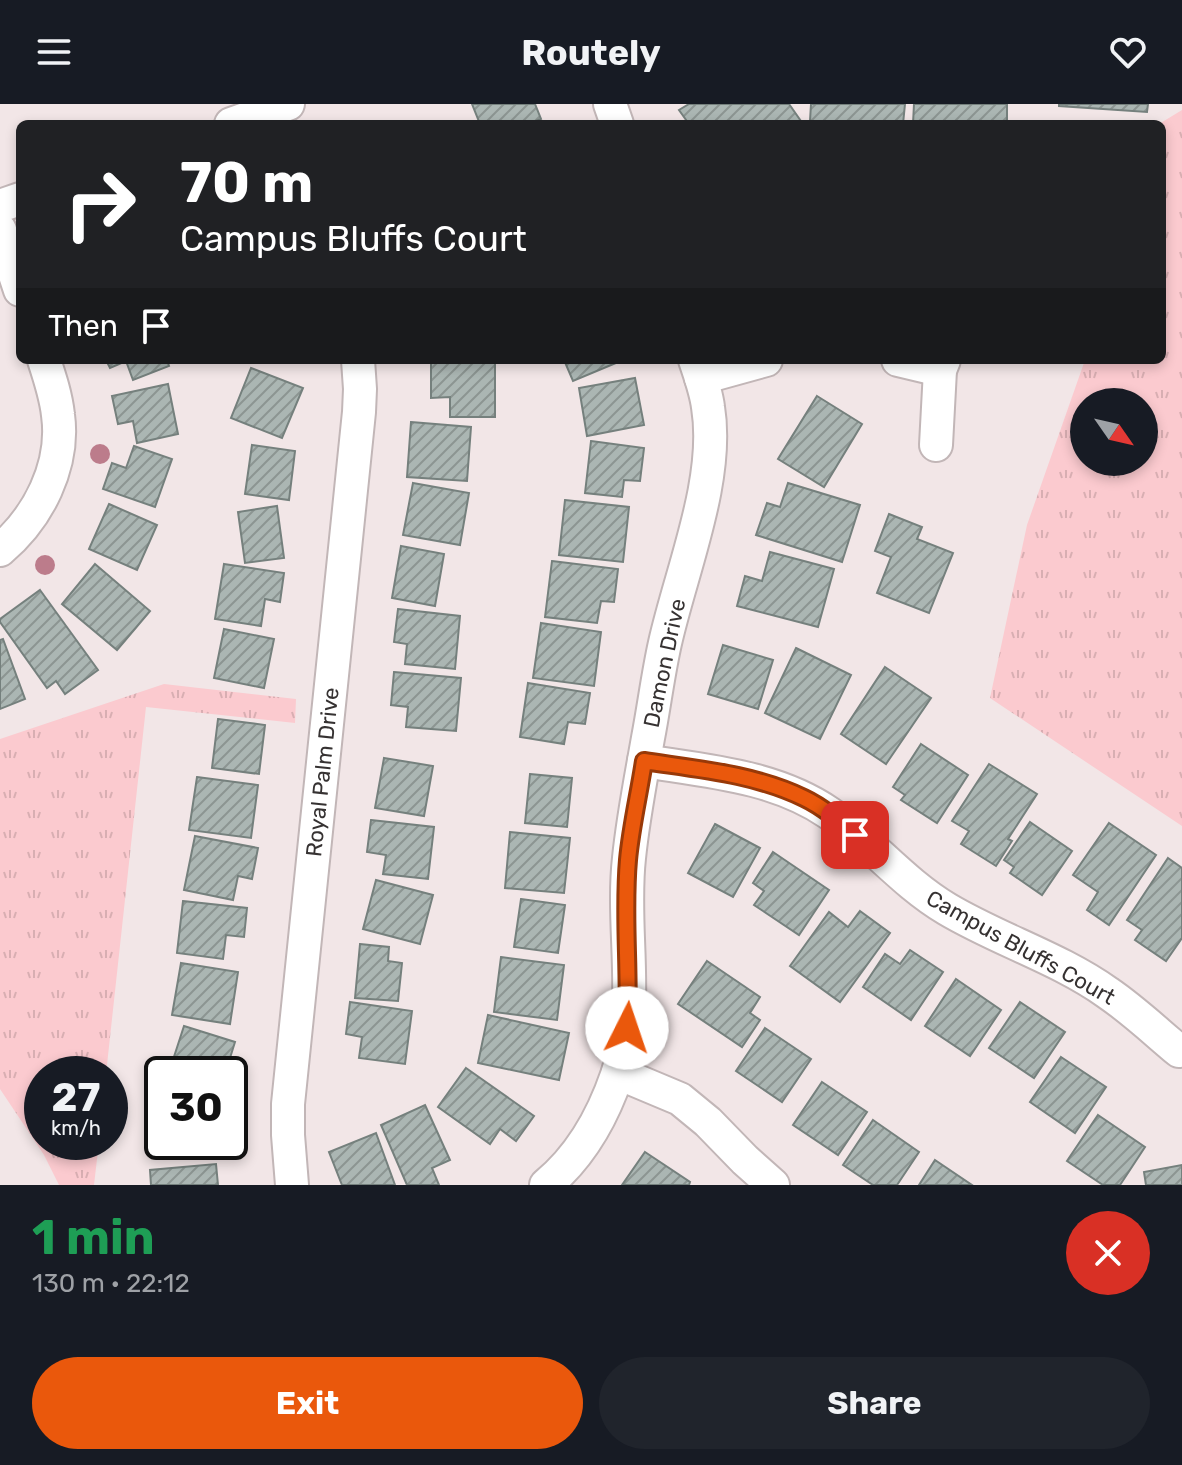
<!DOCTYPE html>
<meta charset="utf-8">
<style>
:root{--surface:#171b24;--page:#20242c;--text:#f1f3f6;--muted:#9ea1a6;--accent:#ea580c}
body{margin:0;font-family:Rubik,sans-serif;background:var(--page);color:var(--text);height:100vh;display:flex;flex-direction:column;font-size:30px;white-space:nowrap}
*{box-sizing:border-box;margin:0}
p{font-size:26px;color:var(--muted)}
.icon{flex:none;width:44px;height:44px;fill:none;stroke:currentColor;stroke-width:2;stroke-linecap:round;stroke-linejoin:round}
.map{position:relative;height:1081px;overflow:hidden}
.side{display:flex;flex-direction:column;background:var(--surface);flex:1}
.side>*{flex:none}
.top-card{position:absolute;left:16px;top:16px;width:1150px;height:244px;border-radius:12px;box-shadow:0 4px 12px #0003;background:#202124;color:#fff;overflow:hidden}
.needle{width:52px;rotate:124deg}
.fabs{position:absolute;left:1070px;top:284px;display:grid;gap:16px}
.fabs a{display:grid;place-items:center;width:88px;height:88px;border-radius:50%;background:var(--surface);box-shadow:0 4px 12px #0003;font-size:40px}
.speed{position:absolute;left:24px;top:952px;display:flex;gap:16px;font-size:40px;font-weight:700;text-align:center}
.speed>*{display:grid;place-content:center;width:104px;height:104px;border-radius:50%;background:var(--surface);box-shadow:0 4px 12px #0003;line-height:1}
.speed small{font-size:20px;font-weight:400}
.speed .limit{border:4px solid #111;border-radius:12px;background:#fff;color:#111}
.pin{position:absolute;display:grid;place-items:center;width:68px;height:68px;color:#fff;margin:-34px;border-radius:16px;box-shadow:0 4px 12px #0006}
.me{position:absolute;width:88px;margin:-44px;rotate:4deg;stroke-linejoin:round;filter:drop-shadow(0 0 6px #0008)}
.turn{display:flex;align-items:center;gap:28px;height:168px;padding:0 32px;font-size:36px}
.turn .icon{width:104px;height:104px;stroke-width:2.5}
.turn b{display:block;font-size:56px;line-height:68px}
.then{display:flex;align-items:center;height:76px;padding:0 32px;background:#0003;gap:16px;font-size:30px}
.round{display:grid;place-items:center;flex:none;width:84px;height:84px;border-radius:42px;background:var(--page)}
.summary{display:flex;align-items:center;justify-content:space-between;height:136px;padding:0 32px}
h1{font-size:48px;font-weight:700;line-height:60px;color:#1e9e55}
.cta{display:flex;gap:16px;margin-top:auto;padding:16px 32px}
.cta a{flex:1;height:92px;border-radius:48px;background:var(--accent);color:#fff;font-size:32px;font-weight:700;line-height:92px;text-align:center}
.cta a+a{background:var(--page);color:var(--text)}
header{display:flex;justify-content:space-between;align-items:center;height:104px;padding:0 32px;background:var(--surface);font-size:36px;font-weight:700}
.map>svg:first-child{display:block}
.grass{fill:url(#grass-tufts);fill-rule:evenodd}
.building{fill:url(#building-hatch);stroke:#75807d;stroke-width:2}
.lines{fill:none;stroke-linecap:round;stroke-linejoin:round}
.minor-casing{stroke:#c2b6b7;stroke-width:36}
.minor{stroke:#fff;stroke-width:32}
.tree{fill:#bc7c8b}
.route-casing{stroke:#983908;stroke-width:20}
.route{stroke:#ea580c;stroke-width:14}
.labels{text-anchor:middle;stroke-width:7;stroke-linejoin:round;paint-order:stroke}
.street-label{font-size:22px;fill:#363232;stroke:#fff}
</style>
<header><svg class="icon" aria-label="menu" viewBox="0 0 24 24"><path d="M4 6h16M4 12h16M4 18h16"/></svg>Routely<svg class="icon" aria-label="heart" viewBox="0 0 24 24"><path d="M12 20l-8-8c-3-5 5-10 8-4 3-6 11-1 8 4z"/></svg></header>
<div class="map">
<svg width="1182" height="1081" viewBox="0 0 1182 1081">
<defs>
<pattern id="grass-tufts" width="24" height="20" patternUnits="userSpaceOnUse" patternTransform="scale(2)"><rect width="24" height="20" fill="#fbcacf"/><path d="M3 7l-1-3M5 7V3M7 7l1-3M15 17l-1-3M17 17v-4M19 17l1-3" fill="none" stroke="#d8aeb2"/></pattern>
<pattern id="building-hatch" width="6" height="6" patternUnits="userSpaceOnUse" patternTransform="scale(2)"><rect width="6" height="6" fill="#abb6b3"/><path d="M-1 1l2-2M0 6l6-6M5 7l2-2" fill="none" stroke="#8c9592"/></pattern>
</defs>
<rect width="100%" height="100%" fill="#f2e6e7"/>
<!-- grass -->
<g class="grass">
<path d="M1182 6V722L990 594 1027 421 1085 256H1162V20H1159ZM1084 298H1144V358H1084Z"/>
<path d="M164 580 296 595 295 619 146 603 106 970H42V1038H99L94 1081H59L44 1051 0 985V635Z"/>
</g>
<!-- building -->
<g class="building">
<path d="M472 0H535L541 15 528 20H480Z"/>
<path d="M689 0H789L803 20H689L679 6Z"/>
<path d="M811 0H905L903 20H846L810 17Z"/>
<path d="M914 0H1007V20H913Z"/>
<path d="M1059 0H1148L1147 8 1059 2Z"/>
<path d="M106 256H167L169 262 133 276 126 257 110 264Z"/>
<path d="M495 256V313H450V293L431 294V257Z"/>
<path d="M564 256H623L573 277Z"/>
<path d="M251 264 303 284 282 334 231 314Z"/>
<path d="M635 274 644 321 587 332 579 284Z"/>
<path d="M168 280 178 330 137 339 133 317 118 320 112 292Z"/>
<path d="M817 292 862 320 824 383 778 355Z"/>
<path d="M411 318 471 323 467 377 407 373Z"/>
<path d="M591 337 644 344 640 377 624 376 622 393 585 389Z"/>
<path d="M252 341 295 347 289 396 245 390Z"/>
<path d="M134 342 172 355 155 403 103 385 112 359 126 364Z"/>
<path d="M413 379 469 389 460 441 403 431Z"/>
<path d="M788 379 860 401 842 458 756 431 767 399 780 403Z"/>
<path d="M565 396 629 403 623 458 559 451Z"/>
<path d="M109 400 157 421 137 466 89 445Z"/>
<path d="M277 402 284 454 245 459 238 408Z"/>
<path d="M889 410 922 423 917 435 953 449 929 509 877 489 891 453 875 447Z"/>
<path d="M401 442 444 450 435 502 392 494Z"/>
<path d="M770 448 834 465 818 523 737 502 745 472 762 477Z"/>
<path d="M552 457 618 465 614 498 601 497 597 519 545 513Z"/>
<path d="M95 460 150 507 117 546 62 500Z"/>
<path d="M224 460 284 469 280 498 265 495 261 522 215 515Z"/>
<path d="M40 486 98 566 65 590 56 577 47 584 0 518V515Z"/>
<path d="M398 505 460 512 455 565 405 560 407 540 394 538Z"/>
<path d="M541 519 601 528 594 582 533 574Z"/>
<path d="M224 525 274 535 264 584 214 574Z"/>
<path d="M3 535 25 595 0 605V536Z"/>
<path d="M723 541 773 556 758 605 708 590Z"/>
<path d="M796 544 851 571 820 635 765 609Z"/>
<path d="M885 563 931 594 886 660 841 630Z"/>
<path d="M394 568 461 574 456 627 406 623 408 603 391 601Z"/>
<path d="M528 579 590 589 585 620 568 618 564 640 520 633Z"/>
<path d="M218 615 265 621 259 670 212 664Z"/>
<path d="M921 640 968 671 937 719 901 696 905 691 893 683Z"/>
<path d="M384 654 433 662 424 712 375 704Z"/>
<path d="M989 660 1037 690 1008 735 1012 737 996 762 961 740 969 727 952 717Z"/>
<path d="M530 670 572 674 567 723 525 719Z"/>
<path d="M197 673 258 681 251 734 189 726Z"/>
<path d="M371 716 434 723 428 775 383 770 386 751 367 748Z"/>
<path d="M1030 718 1072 747 1042 791 1010 769 1014 763 1004 756Z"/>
<path d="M1109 719 1156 751 1109 821 1087 806 1098 788 1073 771Z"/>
<path d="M715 720 760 744 733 793 688 769Z"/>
<path d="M510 728 570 734 564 789 505 784Z"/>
<path d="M195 732 258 744 252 775 238 772 233 796 184 786Z"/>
<path d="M773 748 829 786 799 831 754 801 764 787 753 779Z"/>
<path d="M1168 754 1182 764V834L1166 857 1135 836 1142 826 1127 816Z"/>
<path d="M376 776 433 791 420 840 363 825Z"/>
<path d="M521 795 565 801 558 849 514 843Z"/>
<path d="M183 797 247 804 244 833 226 831 223 855 177 849Z"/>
<path d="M860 807 890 829 840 898 790 862 829 808 848 823Z"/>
<path d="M360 840 389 843 388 857 402 859 398 897 355 894Z"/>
<path d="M910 846 943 868 911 916 863 883 885 850 900 860Z"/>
<path d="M501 853 564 861 557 916 494 908Z"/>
<path d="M707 857 760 893 750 909 760 916 742 943 678 900Z"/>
<path d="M181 859 238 868 230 920 172 911Z"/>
<path d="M956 875 1001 906 970 952 925 922Z"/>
<path d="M350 898 412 907 405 960 359 954 362 933 346 930Z"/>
<path d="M1020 898 1065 928 1034 974 989 944Z"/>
<path d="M488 911 569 929 559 976 478 959Z"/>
<path d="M184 922 235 938 225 970H185L170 965Z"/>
<path d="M765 924 811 955 782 998 736 967Z"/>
<path d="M1061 953 1106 983 1075 1029 1030 998Z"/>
<path d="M466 964 534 1012 516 1037 500 1025 490 1040 438 1003Z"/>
<path d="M822 978 867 1008 838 1051 793 1021Z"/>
<path d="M425 1001 450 1056 432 1064 439 1081H407L381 1021Z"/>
<path d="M1098 1011 1145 1043 1120 1081H1103L1067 1057Z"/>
<path d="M873 1016 919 1048 897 1081H873L843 1061Z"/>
<path d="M376 1029 395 1081H342L329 1048Z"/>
<path d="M162 1038H208L207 1043 162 1041Z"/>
<path d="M645 1048 690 1078 689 1081H622Z"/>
<path d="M935 1056 972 1081H919Z"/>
<path d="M216 1060 218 1081H151L150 1066Z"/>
<path d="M1182 1061V1081H1146L1144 1068Z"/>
</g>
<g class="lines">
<!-- minor casing -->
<g class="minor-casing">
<g id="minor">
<path d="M610 0 617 20"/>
<path d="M231 20 288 0"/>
<path d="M0 102 20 95"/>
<path d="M0 126 20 186"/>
<path d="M898 256 940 266"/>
<path d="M701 274 766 256"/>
<path d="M936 341 940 266 944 256"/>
<path d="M0 446C38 414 65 362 58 311 56 292 50 274 44 256"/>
<path d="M644 657C707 667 775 672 829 709 871 738 903 779 947 805 999 836 1059 854 1108 889 1133 906 1155 927 1179 947"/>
<path d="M618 969 680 995 708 1018 745 1056 773 1081"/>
<path d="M292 1081 288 1031V1000L359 308 360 285 358 256"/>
<path d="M546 1081C580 1053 603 1012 617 971 641 901 621 825 629 754 633 714 641 674 648 634 654 603 658 570 665 539 681 467 720 376 708 303 706 287 700 271 695 256"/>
</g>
</g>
<!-- minor -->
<use href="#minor" class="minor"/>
</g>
<!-- trees -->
<g class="tree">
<circle cx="100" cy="350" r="10"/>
<circle cx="45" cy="461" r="10"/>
</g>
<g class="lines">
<!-- route casing -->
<g class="route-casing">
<path id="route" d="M627 924C630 868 623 812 628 756 631 723 639 690 644 657 697 665 755 670 804 694 823 703 839 717 855 731"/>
</g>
<!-- route -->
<use href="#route" class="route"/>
</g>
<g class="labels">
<!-- street labels -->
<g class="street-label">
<text transform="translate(664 559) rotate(-78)" y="8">Damon Drive</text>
<text transform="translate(322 668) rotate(-84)" y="8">Royal Palm Drive</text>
<text transform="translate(1021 843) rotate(29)" y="8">Campus Bluffs Court</text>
</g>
</g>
</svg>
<div class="fabs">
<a><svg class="needle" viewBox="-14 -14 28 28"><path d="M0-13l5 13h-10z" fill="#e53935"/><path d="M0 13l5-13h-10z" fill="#9ea1a6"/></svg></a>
</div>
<div class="speed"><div>27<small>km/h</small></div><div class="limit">30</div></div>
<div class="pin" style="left:855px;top:731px;background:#d93025"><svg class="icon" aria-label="arrive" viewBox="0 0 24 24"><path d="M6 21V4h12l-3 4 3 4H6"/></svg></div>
<svg class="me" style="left:627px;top:924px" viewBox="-20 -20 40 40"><circle r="19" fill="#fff"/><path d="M0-13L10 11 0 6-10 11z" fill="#ea580c"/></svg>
<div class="top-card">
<div class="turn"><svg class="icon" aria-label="right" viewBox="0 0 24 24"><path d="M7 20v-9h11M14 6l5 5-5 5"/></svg><div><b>70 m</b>Campus Bluffs Court</div></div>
<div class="then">Then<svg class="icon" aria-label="arrive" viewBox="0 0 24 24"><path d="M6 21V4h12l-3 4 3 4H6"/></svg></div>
</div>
</div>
<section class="side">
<div class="summary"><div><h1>1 min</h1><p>130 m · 22:12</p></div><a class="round" style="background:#d93025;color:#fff"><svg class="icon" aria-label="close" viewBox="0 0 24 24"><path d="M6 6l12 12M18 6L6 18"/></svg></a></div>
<div class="cta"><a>Exit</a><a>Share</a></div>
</section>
